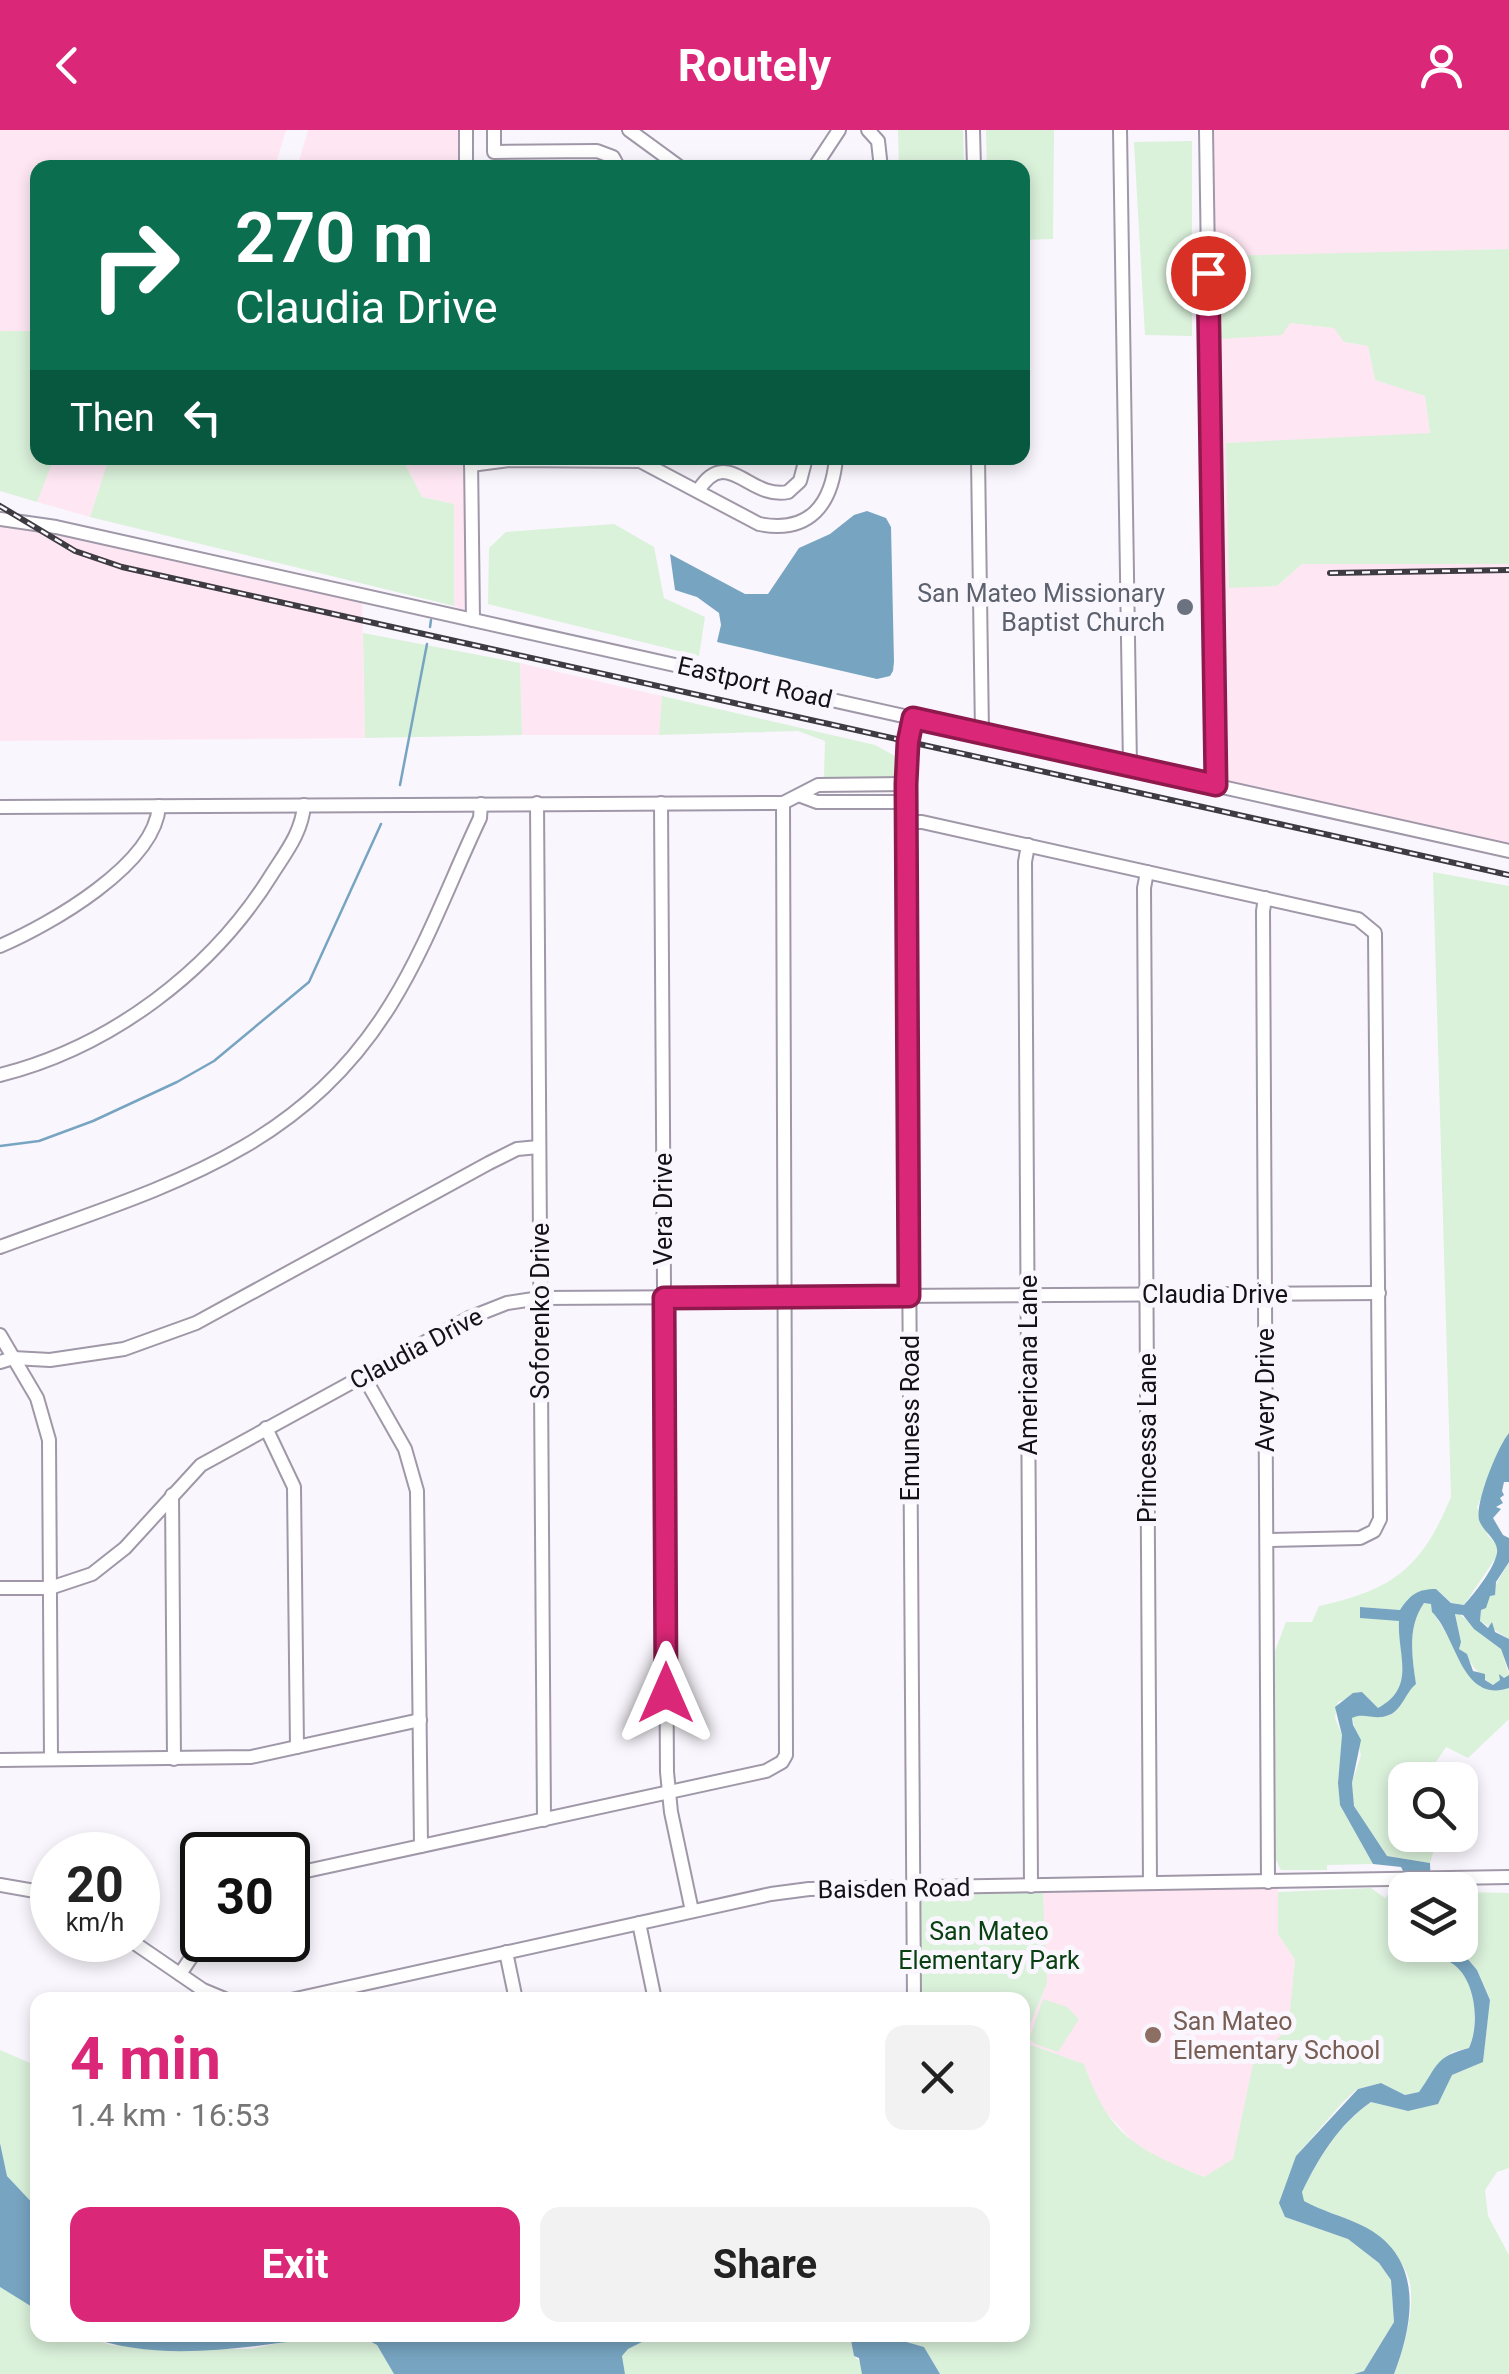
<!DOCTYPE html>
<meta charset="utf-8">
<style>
:root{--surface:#fff;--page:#f2f2f2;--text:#222;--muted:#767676;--accent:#db2777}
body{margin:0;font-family:Roboto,sans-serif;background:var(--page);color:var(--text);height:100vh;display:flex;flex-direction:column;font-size:38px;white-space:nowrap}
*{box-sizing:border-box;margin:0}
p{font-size:32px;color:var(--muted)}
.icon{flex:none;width:55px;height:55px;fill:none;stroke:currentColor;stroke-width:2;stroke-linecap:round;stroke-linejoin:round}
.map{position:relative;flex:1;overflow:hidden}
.details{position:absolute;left:30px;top:1862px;width:1000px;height:350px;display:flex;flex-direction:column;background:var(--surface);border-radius:20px;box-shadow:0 5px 15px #0003}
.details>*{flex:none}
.hud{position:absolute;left:30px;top:30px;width:1000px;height:305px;border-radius:20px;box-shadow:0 5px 15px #0003;background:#0b6e4f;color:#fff;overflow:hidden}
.tools{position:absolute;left:1388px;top:1632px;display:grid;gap:20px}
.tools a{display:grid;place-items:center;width:90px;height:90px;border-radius:20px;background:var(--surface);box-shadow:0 5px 15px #0003;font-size:50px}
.speed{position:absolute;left:30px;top:1702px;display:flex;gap:20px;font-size:50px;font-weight:700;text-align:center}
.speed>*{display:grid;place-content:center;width:130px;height:130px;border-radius:50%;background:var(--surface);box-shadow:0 5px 15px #0003;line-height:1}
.speed small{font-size:25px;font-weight:400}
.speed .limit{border:5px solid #111;border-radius:15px;background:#fff;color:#111}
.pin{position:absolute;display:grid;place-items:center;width:85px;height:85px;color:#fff;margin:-42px;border:5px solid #fff;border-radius:50%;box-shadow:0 2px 10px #0007}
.me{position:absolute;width:110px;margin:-55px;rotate:0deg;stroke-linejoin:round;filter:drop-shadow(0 0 8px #0008)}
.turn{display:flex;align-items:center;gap:35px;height:210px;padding:0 40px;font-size:45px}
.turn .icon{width:130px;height:130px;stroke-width:2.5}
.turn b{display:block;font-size:70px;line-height:85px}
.then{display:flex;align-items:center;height:95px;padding:0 40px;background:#0003;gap:20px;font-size:38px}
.round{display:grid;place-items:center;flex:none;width:105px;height:105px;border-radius:20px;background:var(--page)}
.summary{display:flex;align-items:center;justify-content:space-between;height:170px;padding:0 40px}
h1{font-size:60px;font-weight:700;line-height:75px;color:var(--accent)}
.action{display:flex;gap:20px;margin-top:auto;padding:20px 40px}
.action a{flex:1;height:115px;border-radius:20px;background:var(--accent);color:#fff;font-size:40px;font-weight:700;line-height:115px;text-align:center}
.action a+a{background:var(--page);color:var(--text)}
header{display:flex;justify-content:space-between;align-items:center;height:130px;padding:0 40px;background:var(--accent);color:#fff;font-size:45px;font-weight:700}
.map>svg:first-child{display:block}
.industrial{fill:#fee7f3}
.education{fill:#fee7f2}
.green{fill:#daf1da}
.water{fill:#77a4c1}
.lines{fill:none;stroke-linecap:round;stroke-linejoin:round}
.stream{stroke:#77a4c1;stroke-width:2.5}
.minor-casing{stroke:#a098a8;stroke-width:16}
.minor{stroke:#fff;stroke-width:12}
.rail-casing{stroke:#3e3b41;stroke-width:6}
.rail{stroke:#faf6fd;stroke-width:2.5;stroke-dasharray:8;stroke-linecap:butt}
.route-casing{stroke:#8e194d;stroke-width:25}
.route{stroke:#db2777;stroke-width:18}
.worship-dot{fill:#6b7280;stroke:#faf6fd;stroke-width:4}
.education-dot{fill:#8d6e63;stroke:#faf6fd;stroke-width:4}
.labels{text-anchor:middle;stroke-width:10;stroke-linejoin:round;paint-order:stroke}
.worship-label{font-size:25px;fill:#5b616d;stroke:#faf6fd;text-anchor:end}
.street-label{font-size:25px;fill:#141117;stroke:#faf6fd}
.park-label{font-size:25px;fill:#094011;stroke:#faf6fd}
.education-label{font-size:25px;fill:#785e54;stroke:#faf6fd;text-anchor:start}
</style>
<header><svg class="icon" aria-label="back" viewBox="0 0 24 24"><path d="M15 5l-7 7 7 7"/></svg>Routely<svg class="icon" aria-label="person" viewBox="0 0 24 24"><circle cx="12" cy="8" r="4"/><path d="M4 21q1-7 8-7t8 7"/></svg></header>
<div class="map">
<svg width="1509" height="2244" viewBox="0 0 1509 2244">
<rect width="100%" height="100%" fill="#faf6fd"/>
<!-- industrial -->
<g class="industrial">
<path d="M0 0H286L275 37 38 38 37 201H0Z"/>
<path d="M308 0H460L461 37 297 38Z"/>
<path d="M1201 0H1509V119L1219 127V209L1290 193 1335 198 1344 212 1368 216 1375 250 1425 266 1430 304 1227 313 1277 456 1302 434H1509V713L1212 648Z"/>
<path d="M54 328H109L90 387 37 372Z"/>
<path d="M402 328H465L467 482 454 476V374L422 367Z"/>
<path d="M0 394 55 403 362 471 365 608 0 611Z"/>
<path d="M520 533 662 566 659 605H522Z"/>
</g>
<!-- education -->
<path class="education" d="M1278 1756V1804L1295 1830 1288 1898 1253 1935 1233 2030 1204 2047 1142 2021 1099 1975 1084 1934 1023 1912 1047 1853 1043 1760Z"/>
<!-- green -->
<g class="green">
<path d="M898 0H963L964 37H899Z"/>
<path d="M986 0H1054L1053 109 1023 110 1022 38 987 37Z"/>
<path d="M1192 11V206L1145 205 1134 12Z"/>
<path d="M1509 119V434H1302L1277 456 1229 458 1226 313 1430 303 1425 266 1375 250 1368 216 1344 212 1334 198 1290 193 1282 205 1219 209V126Z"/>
<path d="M0 201H37L38 328H54L37 372 0 361Z"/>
<path d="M109 328H402L422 367 454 374V476L90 387Z"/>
<path d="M614 394 654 417 664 468 705 487 699 526 488 474 489 418 506 402Z"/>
<path d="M363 503 520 533 522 605 365 608Z"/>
<path d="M662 566 875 615 895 626 894 648 824 647 825 611 798 601 659 605Z"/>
<path d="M1433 742 1509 756V1303L1477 1377 1488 1406 1497 1414V1426L1464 1475 1452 1473 1436 1459 1409 1468 1400 1480 1360 1477 1399 1490C1397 1526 1418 1557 1378 1578L1362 1562 1338 1572 1335 1588 1342 1605 1338 1653 1340 1674 1373 1734 1327 1735V1740H1281L1276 1730 1274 1524 1286 1492H1312L1319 1476C1394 1460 1422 1437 1451 1367Z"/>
<path d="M1509 1432V1509L1480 1491 1481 1480Z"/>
<path d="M1424 1473H1431L1433 1482 1480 1557 1509 1558V1589L1468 1628 1446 1617 1426 1647 1430 1650H1405V1705H1438L1430 1733 1387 1726 1354 1676 1352 1653 1361 1625 1352 1587C1363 1582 1374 1590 1386 1585 1402 1579 1403 1564 1416 1554 1412 1527 1407 1497 1424 1473Z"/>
<path d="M1457 1482 1501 1519 1509 1545 1493 1555C1472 1541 1474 1532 1459 1519L1461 1512 1455 1483Z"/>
<path d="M1371 1758 1385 1768 1390 1762 1405 1760V1781L1402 1785 1405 1815C1413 1817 1417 1824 1425 1827 1432 1830 1442 1827 1449 1830 1477 1843 1479 1894 1469 1918L1452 1922 1419 1962 1405 1965 1381 1953 1357 1959 1342 1973 1296 2026 1285 2087 1348 2109 1379 2133 1391 2150 1394 2192 1364 2241 1354 2244H940L924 2217 903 2211 899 2205H1022V1870H918L916 1763 1043 1760 1047 1853 1023 1912 1084 1934C1110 2007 1135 2018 1204 2047L1233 2029 1253 1934 1288 1898 1295 1830 1278 1804V1762Z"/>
<path d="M1460 1762 1509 1763V2038L1497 2042 1485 2060 1488 2086 1509 2125V2244H1394C1404 2218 1415 2181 1410 2153 1406 2132 1380 2104 1361 2095 1342 2086 1322 2081 1303 2071L1302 2062C1319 2027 1339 1995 1371 1972L1408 1981 1452 1945 1483 1932 1490 1869 1477 1840 1462 1821 1438 1815H1460Z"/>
<path d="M1043 1869 1067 1877 1079 1889 1058 1922 1035 1914 1029 1909Z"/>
<path d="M0 1920 37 1936V2078L7 2046 0 2013Z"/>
<path d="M0 2157 37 2180 38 2205H83L110 2215 159 2219H252L293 2210 358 2205 377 2215 394 2244H0Z"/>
<path d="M656 2205H850L854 2226 863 2235 862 2244H625L622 2226 628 2219Z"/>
</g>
<!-- water -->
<g class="water">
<path d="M867 381 886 388 891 397 894 532 893 541 890 546 877 549 717 512 721 495 719 483 697 467 675 460 670 424 745 464H768L799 418 830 404 854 385Z"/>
<path d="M1509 1303V1352H1504L1502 1361 1504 1365 1500 1368 1503 1373 1496 1377 1501 1379 1493 1388 1503 1405 1509 1408V1432L1496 1452 1495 1465 1490 1466 1486 1478 1481 1480 1480 1491 1488 1498 1492 1492 1495 1502 1509 1509V1541L1501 1519 1474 1499 1463 1485 1455 1484 1461 1512 1459 1519 1467 1524 1473 1541 1485 1544V1550L1493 1555 1500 1550 1499 1544 1504 1548 1509 1545V1558C1461 1574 1457 1506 1432 1482L1431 1474 1424 1473C1407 1497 1412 1527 1416 1554 1404 1564 1402 1582 1386 1586 1374 1590 1363 1582 1352 1588L1353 1595 1361 1610 1352 1653 1354 1676 1387 1726 1430 1733 1431 1760H1413L1401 1737 1373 1734 1340 1675 1338 1653 1342 1605 1335 1577 1353 1563 1362 1562 1378 1578C1417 1557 1397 1525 1399 1491L1360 1488V1477L1400 1480C1410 1465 1417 1459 1436 1459L1451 1473 1464 1475C1475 1463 1494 1439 1497 1423 1499 1410 1483 1402 1479 1390 1475 1372 1498 1316 1509 1303Z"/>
<path d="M1410 1815H1438L1461 1821 1477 1840 1490 1870 1483 1932 1452 1945 1438 1974 1408 1981 1371 1972C1339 1994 1319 2027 1302 2062L1304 2071C1322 2081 1342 2086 1361 2095 1424 2125 1415 2190 1394 2244H1354L1364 2241 1394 2192 1391 2150 1379 2133 1348 2109 1285 2087 1279 2073 1296 2026 1358 1959 1381 1953 1405 1965 1419 1962C1438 1936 1434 1927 1469 1918 1480 1894 1476 1850 1453 1834 1439 1824 1427 1830 1410 1815Z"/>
<path d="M0 2013 7 2046 37 2078V2180L0 2157Z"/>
<path d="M83 2205H346C259 2213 168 2237 83 2205Z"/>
<path d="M358 2205H656L628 2219 622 2226 625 2244H394L377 2215Z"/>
<path d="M850 2205H899L903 2211 924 2217 940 2244H862L859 2228 854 2226Z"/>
</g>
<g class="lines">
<!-- stream -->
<g class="stream">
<path d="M430 497 431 490"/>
<path d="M400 655 427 514"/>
<path d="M0 1016 39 1011 93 991 177 952 214 931 309 852 381 694"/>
</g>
<!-- minor casing -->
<g class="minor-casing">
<g id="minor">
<path d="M466 0V38"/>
<path d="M494 0V22L597 21 613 27 619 38"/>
<path d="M629 0 681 38"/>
<path d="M868 0 878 11 881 38"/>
<path d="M973 0 974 38"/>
<path d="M1120 0 1130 636"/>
<path d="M1206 0 1216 655"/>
<path d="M814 38 839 0"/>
<path d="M471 328 473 490"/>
<path d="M978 328 982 603"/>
<path d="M471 335 509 330 640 331 759 394C810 404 832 374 836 328"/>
<path d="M698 361C727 314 749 370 788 362L800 351 806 328"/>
<path d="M0 389 56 397 1509 721"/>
<path d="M913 588 908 611 906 654 914 1870"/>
<path d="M801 666 817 672H906"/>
<path d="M537 673 544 1690"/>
<path d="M661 673 667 1642 671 1682 692 1781"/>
<path d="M0 677 783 673 818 655 906 654"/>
<path d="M906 692H922L1358 789 1375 803 1380 1389 1374 1401 1360 1408 1267 1410"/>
<path d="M1028 715 1025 732 1031 1756"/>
<path d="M1147 742 1144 758 1150 1753"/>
<path d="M1265 768 1263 781 1268 1752"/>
<path d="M0 816C49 795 155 735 159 676"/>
<path d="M0 945C111 917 212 841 272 744 286 722 302 702 304 675"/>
<path d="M0 1117C156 1059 298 1025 391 874 427 816 451 749 480 688L481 674"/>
<path d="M0 1205 37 1268 49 1310 51 1629"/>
<path d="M0 1232 13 1228 50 1230 124 1219 196 1193 489 1033 517 1019 539 1017"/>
<path d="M363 1245 405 1319 417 1361 421 1716"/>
<path d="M266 1298 294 1357 297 1617"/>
<path d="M172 1365 174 1629"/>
<path d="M0 1458H50L92 1444 125 1418 201 1335 469 1188 507 1173 540 1168 1379 1163"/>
<path d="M0 1630 251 1627 420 1590"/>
<path d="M288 1745 766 1641 782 1632 786 1625 783 673"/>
<path d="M0 1755 52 1764"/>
<path d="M639 1793 655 1870"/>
<path d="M130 1810 203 1860 227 1870"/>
<path d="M506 1822 516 1870"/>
<path d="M180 1844 203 1810"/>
<path d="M291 1870 771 1764 809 1759 1509 1747"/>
</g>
</g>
<!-- minor -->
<use href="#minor" class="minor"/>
<!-- rail casing -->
<g class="rail-casing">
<g id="rail">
<path d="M0 376 75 421 122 437 1509 745"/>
<path d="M1330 443 1509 440"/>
</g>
</g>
<!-- rail -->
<use href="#rail" class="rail"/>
</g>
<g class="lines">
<!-- route casing -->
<g class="route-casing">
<path id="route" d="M666 1563 664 1168 909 1166 906 654 908 612 913 588 1216 655 1208 143"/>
</g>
<!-- route -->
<use href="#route" class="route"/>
</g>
<!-- markers -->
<circle class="worship-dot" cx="1185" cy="477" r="10"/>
<circle class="education-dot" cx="1153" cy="1905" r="10"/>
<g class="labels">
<!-- worship labels -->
<g class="worship-label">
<text x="1165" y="472">San Mateo Missionary<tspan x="1165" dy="29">Baptist Church</tspan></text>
</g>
<!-- street labels -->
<g class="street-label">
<text transform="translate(755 552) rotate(13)" y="9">Eastport Road</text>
<text transform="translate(663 1079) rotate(-90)" y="9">Vera Drive</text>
<text x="1215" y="1173">Claudia Drive</text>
<text transform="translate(540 1181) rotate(-90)" y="9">Soforenko Drive</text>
<text transform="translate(416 1218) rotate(-28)" y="9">Claudia Drive</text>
<text transform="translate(1028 1235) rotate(-90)" y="9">Americana Lane</text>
<text transform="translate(1265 1260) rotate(-90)" y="9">Avery Drive</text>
<text transform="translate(910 1288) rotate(-90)" y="9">Emuness Road</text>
<text transform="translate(1147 1308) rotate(-90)" y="9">Princessa Lane</text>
<text transform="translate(894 1758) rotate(-1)" y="9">Baisden Road</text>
</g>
<!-- park labels -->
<g class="park-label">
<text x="989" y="1810">San Mateo<tspan x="989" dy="29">Elementary Park</tspan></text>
</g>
<!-- education labels -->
<g class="education-label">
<text x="1173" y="1900">San Mateo<tspan x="1173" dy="29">Elementary School</tspan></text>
</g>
</g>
</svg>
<div class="tools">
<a><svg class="icon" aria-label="search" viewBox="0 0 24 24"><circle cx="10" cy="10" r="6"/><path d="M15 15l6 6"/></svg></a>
<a><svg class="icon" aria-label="layers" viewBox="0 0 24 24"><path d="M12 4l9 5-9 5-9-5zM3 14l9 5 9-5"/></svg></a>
</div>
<div class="speed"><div>20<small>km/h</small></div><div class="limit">30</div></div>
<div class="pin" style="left:1208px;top:143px;background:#d93025"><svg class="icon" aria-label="arrive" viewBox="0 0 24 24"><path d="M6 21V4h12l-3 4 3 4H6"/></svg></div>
<svg class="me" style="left:666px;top:1563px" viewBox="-20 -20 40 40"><path d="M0-17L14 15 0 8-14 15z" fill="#db2777" stroke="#fff" stroke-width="4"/></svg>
<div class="hud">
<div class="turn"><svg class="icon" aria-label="right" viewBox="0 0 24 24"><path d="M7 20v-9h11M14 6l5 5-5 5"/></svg><div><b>270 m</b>Claudia Drive</div></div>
<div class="then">Then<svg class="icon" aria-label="left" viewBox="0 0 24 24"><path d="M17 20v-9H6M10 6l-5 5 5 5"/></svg></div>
</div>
<section class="details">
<div class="summary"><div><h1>4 min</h1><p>1.4 km · 16:53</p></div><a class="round"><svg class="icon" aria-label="close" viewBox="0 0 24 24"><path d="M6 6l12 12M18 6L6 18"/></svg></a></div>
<div class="action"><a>Exit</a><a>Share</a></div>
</section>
</div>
